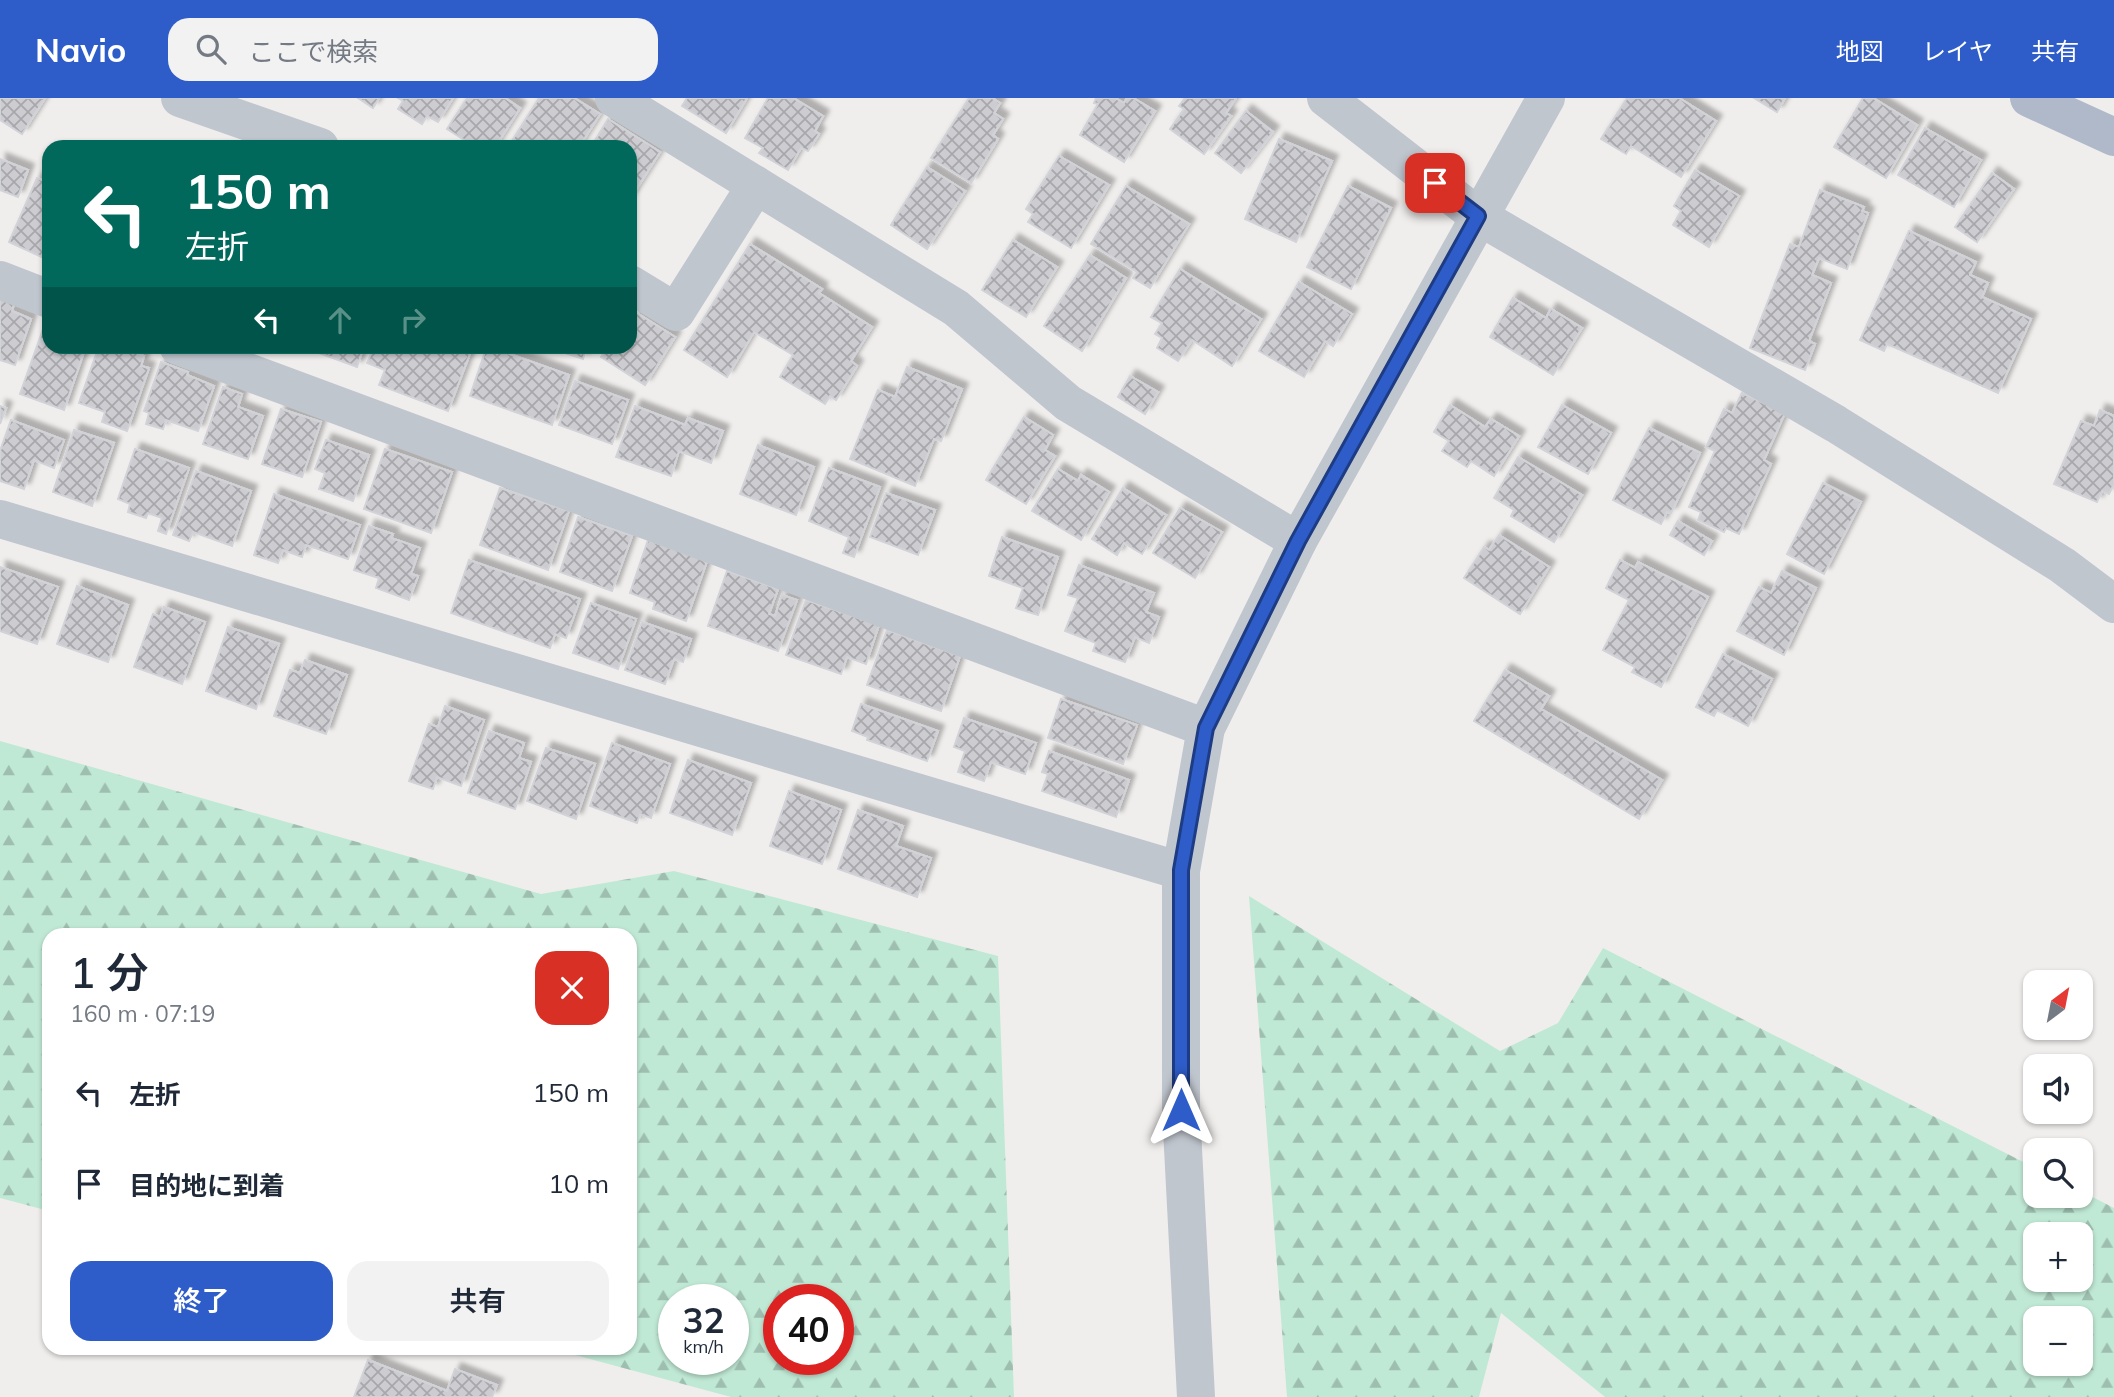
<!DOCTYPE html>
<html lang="ja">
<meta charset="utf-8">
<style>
:root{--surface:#fff;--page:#f2f2f3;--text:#1f2937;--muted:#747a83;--accent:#2e5dc9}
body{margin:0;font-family:Mulish,"Noto Sans JP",sans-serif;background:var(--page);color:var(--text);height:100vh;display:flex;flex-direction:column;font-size:26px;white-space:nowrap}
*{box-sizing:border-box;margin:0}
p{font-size:23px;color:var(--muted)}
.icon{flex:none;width:38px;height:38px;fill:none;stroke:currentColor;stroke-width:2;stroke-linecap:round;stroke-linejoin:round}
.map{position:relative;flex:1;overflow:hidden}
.side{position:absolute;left:42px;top:830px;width:595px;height:427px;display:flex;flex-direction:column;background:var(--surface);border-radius:21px;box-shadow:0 2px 5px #0004}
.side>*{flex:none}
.guide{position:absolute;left:42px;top:42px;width:595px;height:214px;border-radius:21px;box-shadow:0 2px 5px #0004;background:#00695c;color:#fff;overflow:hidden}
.needle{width:46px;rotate:32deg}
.controls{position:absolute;left:2023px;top:872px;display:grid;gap:14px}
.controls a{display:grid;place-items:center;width:70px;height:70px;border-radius:14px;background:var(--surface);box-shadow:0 2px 5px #0004;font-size:35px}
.speed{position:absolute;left:658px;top:1186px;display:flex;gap:14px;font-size:35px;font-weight:700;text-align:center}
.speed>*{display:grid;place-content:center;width:91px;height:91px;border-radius:50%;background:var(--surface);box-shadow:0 2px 5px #0004;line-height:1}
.speed small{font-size:18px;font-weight:400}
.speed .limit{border:10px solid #d22;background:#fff;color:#111}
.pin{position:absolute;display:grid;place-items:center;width:60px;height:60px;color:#fff;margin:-30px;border-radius:14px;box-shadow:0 4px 10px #0006}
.me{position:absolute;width:77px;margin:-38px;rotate:0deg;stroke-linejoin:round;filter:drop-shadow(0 0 5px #0008)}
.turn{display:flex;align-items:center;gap:24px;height:147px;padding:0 28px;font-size:32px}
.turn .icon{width:91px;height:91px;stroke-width:2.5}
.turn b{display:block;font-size:49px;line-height:60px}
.lanes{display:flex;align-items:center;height:66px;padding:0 28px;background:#0003;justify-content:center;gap:35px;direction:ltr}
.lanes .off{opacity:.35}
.round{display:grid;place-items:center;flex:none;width:74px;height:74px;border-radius:21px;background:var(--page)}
.headline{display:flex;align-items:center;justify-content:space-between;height:119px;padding:0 28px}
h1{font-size:42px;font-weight:600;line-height:52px}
.cta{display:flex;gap:14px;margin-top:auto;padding:14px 28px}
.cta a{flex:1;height:80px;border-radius:21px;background:var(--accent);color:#fff;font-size:28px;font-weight:600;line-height:80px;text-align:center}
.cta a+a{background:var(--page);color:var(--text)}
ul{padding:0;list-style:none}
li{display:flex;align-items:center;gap:21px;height:91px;padding:0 28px}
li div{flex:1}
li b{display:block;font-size:26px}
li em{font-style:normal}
header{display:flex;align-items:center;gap:42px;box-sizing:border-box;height:98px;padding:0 35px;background:var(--accent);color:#fff}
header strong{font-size:33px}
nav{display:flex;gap:38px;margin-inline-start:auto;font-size:24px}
.search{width:490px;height:63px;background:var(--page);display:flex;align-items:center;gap:18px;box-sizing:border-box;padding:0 24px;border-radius:21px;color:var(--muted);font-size:26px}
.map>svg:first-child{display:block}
.forest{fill:url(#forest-firs);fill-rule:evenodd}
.building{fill:url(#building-cross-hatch);stroke:#d2d3d8;stroke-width:2;filter:url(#shadow)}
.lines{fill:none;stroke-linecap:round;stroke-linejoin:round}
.minor{stroke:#c0c6ce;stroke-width:38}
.major{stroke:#b0b9c9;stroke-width:38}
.route-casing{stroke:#1e3c83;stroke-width:18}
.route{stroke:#2e5dc9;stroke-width:12}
</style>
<header>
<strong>Navio</strong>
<div class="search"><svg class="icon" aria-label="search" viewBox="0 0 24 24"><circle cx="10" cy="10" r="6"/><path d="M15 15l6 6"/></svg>ここで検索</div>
<nav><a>地図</a><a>レイヤ</a><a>共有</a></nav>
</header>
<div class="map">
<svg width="2114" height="1299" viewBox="0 0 2114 1299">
<defs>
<pattern id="forest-firs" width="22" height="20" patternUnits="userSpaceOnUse" patternTransform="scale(1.75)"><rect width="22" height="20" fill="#c0e9d5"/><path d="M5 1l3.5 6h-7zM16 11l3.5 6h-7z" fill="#9ebfb0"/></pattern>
<pattern id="building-cross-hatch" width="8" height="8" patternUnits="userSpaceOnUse" patternTransform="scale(1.75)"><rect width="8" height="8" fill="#ccccd1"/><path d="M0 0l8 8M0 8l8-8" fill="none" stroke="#a8a8ac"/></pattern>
<filter id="shadow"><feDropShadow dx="6" dy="-6" stdDeviation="2" flood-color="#0004"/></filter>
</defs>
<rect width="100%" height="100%" fill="#f0eeed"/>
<!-- forest -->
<g class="forest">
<path d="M0 643 541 796 674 773 998 858 1014 1299H731L549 1250H630V836H49V1113L0 1100ZM674 1202H733V1262H674ZM779 1202H838V1262H779Z"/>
<path d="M1249 798 1500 953 1558 925 1603 850 2035 1070V1097H2081V1093L2114 1110V1299H1605L1501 1215 1479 1299H1287ZM2035 1136H2081V1181H2035ZM2035 1220H2081V1265H2035Z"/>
</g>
<!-- building -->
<g class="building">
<path d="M0 0H45L22 36 0 22Z"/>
<path d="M358 0H379L373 10Z"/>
<path d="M398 0H453L438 24 427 18 422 26 398 11 403 3Z"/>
<path d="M467 0H505L520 10 495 49H475L447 31Z"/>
<path d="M539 0H574L600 16 579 49H508Z"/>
<path d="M687 0H747L726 35 682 8Z"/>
<path d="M768 0H793L823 18 815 33 819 36 808 53 801 50 788 72 759 55 763 50 745 40Z"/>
<path d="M969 0H992L1000 5 994 15 1003 21 993 37 998 41 971 85 931 60Z"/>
<path d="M1096 0H1115L1124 5 1127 0H1133L1155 13 1124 64 1080 37 1098 6 1094 5Z"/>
<path d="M1185 0H1236L1226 15 1231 18 1204 56 1170 31 1184 11 1179 8Z"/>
<path d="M1627 0H1679L1716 23 1681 79 1631 48 1626 56 1601 41Z"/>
<path d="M1754 0H1785L1777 14Z"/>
<path d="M1863 0H1873L1917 27 1886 80 1834 49Z"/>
<path d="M1246 13 1273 34 1241 75 1215 55Z"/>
<path d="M608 21 660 54 630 101V49H591Z"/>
<path d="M1925 30 1981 62 1954 109 1898 77Z"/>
<path d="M1279 41 1332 63 1296 144 1245 121Z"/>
<path d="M1059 58 1109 87 1071 150 1028 124 1033 116 1026 111Z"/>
<path d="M0 61 28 72 18 99 0 92Z"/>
<path d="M927 69 965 93 927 151 891 127Z"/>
<path d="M1695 72 1739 98 1709 149 1673 127 1681 113 1674 108Z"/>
<path d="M1992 75 2014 91 1977 144 1955 129Z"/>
<path d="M37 80 49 85 48 162 9 144Z"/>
<path d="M1126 88 1189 126 1150 190 1133 180 1137 174 1091 146Z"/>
<path d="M1348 88 1391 110 1351 191 1307 169Z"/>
<path d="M1820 92 1864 109 1862 113 1868 115 1847 171 1819 160 1812 177 1831 185 1809 243 1815 246 1805 272 1750 250 1790 146 1799 149Z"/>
<path d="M1909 133 1976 164 1970 177 1988 185 1982 199 2031 221 1998 295 1887 246 1884 253 1860 242Z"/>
<path d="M1013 142 1057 169 1026 219 982 192Z"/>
<path d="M750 146 822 191 819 195 872 229 851 263 857 268 836 302 830 298 825 306 780 279 793 257 754 234 727 279 684 252Z"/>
<path d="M1090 157 1126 180 1082 253 1044 228Z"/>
<path d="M1180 171 1261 221 1232 268 1192 242 1178 263 1157 250 1162 240 1155 236 1162 225 1151 219Z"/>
<path d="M1299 184 1352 216 1333 248 1325 243 1304 279 1259 253Z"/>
<path d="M1513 200 1546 220 1551 211 1582 230 1553 277 1490 239Z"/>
<path d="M0 201 14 206 12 213 31 221 15 267 0 262Z"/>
<path d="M637 215 675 239 645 287 601 259 608 248H630V226Z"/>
<path d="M47 220 49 221V248H86L64 312 20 296Z"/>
<path d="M99 248H117L144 258 141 268 149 270 127 333 102 324 105 314 79 305Z"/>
<path d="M312 248H364L357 269 311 252Z"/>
<path d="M374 248H473L448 313 379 287 385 272 367 265Z"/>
<path d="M487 248 569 277 552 327 470 298Z"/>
<path d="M544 248H587L583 261Z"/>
<path d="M161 264 188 274 187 277 214 288 198 333 166 322 163 331 146 326 149 315 144 313Z"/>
<path d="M907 269 962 291 941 343 934 341 915 388 850 361 878 292 895 299Z"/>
<path d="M1130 278 1158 294 1145 316 1118 299Z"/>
<path d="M575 283 628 302 612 346 559 327Z"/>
<path d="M223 289 242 296 238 309 263 318 248 361 203 346Z"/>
<path d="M1742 295 1785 315 1764 362 1771 366 1739 436 1726 430 1724 434 1698 422 1701 414 1689 409 1715 353 1706 349 1724 311 1732 315Z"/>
<path d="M1450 307 1485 329 1491 321 1519 338 1494 378 1471 363 1467 369 1442 353 1449 343 1434 334Z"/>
<path d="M1562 307 1611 335 1588 376 1538 349Z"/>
<path d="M0 308 6 310 0 326Z"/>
<path d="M635 308 685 327 688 320 723 333 711 365 679 353 671 378 616 359Z"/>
<path d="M281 311 321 324 302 379 262 366Z"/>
<path d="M2100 312 2114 318V386L2109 396 2102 393 2097 404 2054 386 2081 323 2094 328Z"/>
<path d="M1024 319 1053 337 1045 352 1055 358 1026 406 986 382Z"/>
<path d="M11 322 64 342 54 370 34 362 24 391 0 383V353Z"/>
<path d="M1649 330 1700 355 1671 415 1667 414 1661 426 1613 402Z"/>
<path d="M74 332 114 345 92 408 53 394Z"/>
<path d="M326 342 369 357 353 403 319 391 325 375 315 371Z"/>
<path d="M758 347 814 369 796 417 740 396Z"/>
<path d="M135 351 189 370 166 436 158 433 162 420 148 415 146 420 128 414 130 406 118 401Z"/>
<path d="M385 351 452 374 431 435 364 411Z"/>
<path d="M1518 359 1582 397 1554 444 1511 418 1514 412 1494 400Z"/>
<path d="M829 370 880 389 854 459 843 455 849 439 809 423Z"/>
<path d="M1058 371 1078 383 1081 377 1109 394 1081 442 1032 413Z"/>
<path d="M196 373 251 393 232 448 193 434 189 443 173 437Z"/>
<path d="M1823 385 1861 404 1824 476 1787 456Z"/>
<path d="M500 390 569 413 548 472 480 447Z"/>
<path d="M1123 390 1166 417 1142 456 1124 445 1117 457 1092 441Z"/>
<path d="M886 395 935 412 918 457 870 439Z"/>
<path d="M274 396 360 427 348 461 306 447 302 459 283 452 278 465 254 457Z"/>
<path d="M1180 410 1222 434 1195 480 1153 455Z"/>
<path d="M578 419 632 438 612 493 560 474Z"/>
<path d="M1678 423 1712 443 1704 457 1670 437Z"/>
<path d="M369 428 393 436 391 440 420 450 411 476 418 478 409 502 376 490 379 480 354 472Z"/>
<path d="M1499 437 1549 469 1520 516 1464 480 1484 449 1489 452Z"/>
<path d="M1002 439 1058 459 1038 517 1016 510 1023 490 989 478Z"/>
<path d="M648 442 707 463 686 523 653 511 655 504 630 495Z"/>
<path d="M469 462 580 501 566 540 555 536 550 550 451 515Z"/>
<path d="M1620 462 1635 470 1638 464 1708 499 1661 589 1632 574 1635 569 1603 552 1629 502 1606 490Z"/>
<path d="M1079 467 1154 495 1146 514 1159 519 1149 545 1135 539 1125 564 1093 553 1096 545 1065 533 1078 500 1068 497Z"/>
<path d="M0 469 58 489 37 546 0 533Z"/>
<path d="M727 473 778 491 769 516 775 518 782 497 797 502 778 553 708 528Z"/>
<path d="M1782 473 1816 490 1784 557 1737 533 1759 489 1771 495Z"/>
<path d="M77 488 128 507 108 564 57 546Z"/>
<path d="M806 502 879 527 866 566 847 559 841 576 786 557Z"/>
<path d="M591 505 636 521 618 571 573 555Z"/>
<path d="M164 509 205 524 182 586 134 569 153 516 160 519Z"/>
<path d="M642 524 691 541 683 564 674 561 665 586 625 572Z"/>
<path d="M228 529 279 546 256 611 206 593Z"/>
<path d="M887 532 960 558 941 613 867 587Z"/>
<path d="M1723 556 1772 581 1748 628 1717 612 1714 618 1696 609Z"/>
<path d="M305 562 347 577 326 636 274 618 290 572 300 575Z"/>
<path d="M1505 572 1549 598 1541 611 1662 682 1639 721 1474 623Z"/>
<path d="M1061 601 1137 627 1123 666 1048 640Z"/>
<path d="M861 606 938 633 927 663 867 642 868 639 852 633Z"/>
<path d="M445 608 484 622 461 688 437 679 433 691 409 683 429 626 438 629Z"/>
<path d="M964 620 1036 645 1025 676 991 664 984 683 958 674 965 653 954 649Z"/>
<path d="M489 633 524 645 519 660 531 664 515 711 468 695Z"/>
<path d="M612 645 670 666 651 720 640 716 637 725 590 708Z"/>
<path d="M546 650 595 666 576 721 527 703Z"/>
<path d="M1049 653 1129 682 1116 719 1042 693 1048 676 1042 674Z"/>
<path d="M688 662 751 685 732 737 670 715Z"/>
<path d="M789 693 841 712 822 766 770 748Z"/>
<path d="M858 712 903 728 896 748 931 760 917 799 838 771Z"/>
<path d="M368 1262 447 1293 455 1271 497 1287 492 1299H354Z"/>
</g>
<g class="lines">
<!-- minor -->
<g class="minor">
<path d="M180 0 320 49"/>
<path d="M614 0 956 210 1068 305 1298 443"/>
<path d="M1326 0 1478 118 1836 326 2062 467 2114 506"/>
<path d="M0 182 49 201"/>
<path d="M630 186 676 214 756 87"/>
<path d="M178 248 1206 630"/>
<path d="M0 421 1181 773"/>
<path d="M1196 1299 1181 1012V773L1206 630 1298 443 1546 0"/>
</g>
<!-- major -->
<path class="major" d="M2029 0 2114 39"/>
</g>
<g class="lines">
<!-- route casing -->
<g class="route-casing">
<path id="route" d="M1181 1012V772L1206 630 1298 443 1478 118 1435 85"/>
</g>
<!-- route -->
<use href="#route" class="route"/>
</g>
</svg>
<div class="controls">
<a><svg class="needle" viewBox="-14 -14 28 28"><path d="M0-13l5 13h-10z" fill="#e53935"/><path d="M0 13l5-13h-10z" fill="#747a83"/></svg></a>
<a><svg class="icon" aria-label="sound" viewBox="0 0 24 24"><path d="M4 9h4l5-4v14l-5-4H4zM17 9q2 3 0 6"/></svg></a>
<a><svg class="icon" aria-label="search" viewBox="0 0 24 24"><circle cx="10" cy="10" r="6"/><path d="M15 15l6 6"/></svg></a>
<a>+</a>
<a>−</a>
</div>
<div class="speed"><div>32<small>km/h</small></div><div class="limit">40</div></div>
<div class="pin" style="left:1435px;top:85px;background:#d93025"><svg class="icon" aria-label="arrive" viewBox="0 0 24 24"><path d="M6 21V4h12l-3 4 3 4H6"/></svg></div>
<svg class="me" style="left:1181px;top:1012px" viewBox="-20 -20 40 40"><path d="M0-17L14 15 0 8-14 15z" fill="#2e5dc9" stroke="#fff" stroke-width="4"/></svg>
<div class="guide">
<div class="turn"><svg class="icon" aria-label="left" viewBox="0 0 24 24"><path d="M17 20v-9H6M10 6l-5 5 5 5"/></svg><div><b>150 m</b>左折</div></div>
<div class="lanes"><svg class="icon" aria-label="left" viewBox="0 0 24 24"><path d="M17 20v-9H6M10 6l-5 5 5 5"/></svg><svg class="icon off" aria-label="ahead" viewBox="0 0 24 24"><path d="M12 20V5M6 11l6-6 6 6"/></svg><svg class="icon off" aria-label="right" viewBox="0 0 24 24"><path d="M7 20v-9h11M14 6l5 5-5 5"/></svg></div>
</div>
<section class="side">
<div class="headline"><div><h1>1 分</h1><p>160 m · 07:19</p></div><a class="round" style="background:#d93025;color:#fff"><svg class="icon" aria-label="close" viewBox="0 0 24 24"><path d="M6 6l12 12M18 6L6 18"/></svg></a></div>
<ul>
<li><svg class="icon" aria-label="left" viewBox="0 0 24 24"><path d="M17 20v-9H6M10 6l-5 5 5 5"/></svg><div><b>左折</b></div><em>150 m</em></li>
<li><svg class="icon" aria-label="arrive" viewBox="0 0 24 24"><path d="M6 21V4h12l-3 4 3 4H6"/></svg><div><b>目的地に到着</b></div><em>10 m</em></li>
</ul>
<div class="cta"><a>終了</a><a>共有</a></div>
</section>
</div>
